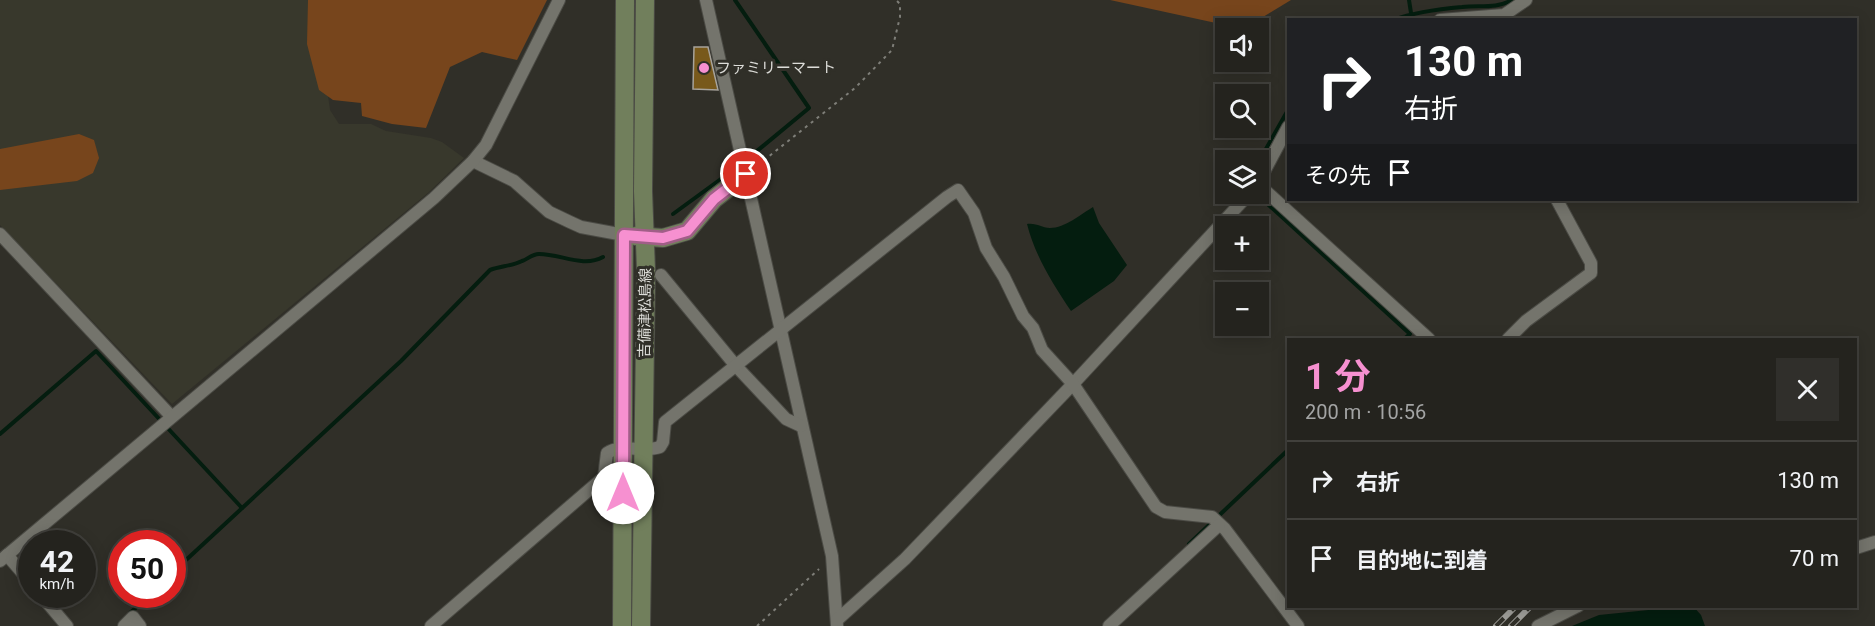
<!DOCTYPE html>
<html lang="ja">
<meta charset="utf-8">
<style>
:root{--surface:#24231e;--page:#302f2b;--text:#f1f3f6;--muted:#a3a4a4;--line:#41403c;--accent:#f690d0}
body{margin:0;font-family:Roboto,"Noto Sans JP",sans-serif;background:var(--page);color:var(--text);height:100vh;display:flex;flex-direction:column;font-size:22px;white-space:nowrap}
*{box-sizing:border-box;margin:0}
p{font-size:20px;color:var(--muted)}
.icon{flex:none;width:33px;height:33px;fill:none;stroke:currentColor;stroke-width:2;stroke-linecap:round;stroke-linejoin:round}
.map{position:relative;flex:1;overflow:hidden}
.sheet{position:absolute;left:1287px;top:338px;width:570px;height:270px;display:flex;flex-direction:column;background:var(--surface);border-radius:0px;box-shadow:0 3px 15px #0003,0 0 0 2px var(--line)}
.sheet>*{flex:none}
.guide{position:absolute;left:1287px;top:18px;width:570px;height:183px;border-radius:0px;box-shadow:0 3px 15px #0003,0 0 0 2px var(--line);background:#202124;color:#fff;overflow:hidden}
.tools{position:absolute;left:1215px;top:18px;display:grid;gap:12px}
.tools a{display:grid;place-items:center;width:54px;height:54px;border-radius:0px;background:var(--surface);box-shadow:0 3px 15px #0003,0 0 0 2px var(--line);font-size:30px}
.speed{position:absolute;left:18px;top:530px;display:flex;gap:12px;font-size:30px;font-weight:700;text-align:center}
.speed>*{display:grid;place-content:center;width:78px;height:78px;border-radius:50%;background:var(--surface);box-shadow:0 3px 15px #0003,0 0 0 2px var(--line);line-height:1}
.speed small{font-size:15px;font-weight:400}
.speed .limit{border:9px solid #d22;background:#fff;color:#111}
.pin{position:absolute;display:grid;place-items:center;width:51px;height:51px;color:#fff;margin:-26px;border:3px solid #fff;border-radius:50%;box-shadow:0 2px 6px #0007}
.me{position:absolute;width:66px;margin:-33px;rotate:0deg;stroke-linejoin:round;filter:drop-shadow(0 0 4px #0008)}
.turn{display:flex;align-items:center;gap:21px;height:126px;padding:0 18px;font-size:27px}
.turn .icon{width:78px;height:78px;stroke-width:2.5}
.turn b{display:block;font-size:42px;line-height:51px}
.then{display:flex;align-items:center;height:57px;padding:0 18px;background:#0003;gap:12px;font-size:22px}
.round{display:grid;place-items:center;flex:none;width:63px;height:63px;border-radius:0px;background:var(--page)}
.summary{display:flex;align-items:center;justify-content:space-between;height:102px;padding:0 18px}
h1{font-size:36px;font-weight:700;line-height:45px;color:var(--accent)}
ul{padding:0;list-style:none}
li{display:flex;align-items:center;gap:18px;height:78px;padding:0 18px;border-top:2px solid var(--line)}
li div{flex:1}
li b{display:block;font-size:22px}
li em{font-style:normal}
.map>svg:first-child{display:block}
.built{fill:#38382c}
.green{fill:#77451c}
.water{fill:#041d0f}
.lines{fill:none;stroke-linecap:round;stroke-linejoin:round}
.stream{stroke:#041d0f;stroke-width:4}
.building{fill:#78591b;stroke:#a7a39b;stroke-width:1.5}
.street-casing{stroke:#4b4b45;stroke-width:14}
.secondary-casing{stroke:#4b4b45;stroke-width:20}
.path{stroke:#7e7e78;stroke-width:2;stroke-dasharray:3 4.5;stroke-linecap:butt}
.street{stroke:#74746c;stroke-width:12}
.secondary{stroke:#717f5c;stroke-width:18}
.rail-casing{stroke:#a1a09b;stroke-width:6}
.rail{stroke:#302f28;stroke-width:4;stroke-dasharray:11;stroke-linecap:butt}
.route-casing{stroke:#a05e87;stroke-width:15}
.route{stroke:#f690d0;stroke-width:10}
.poi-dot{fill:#f690d0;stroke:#302f28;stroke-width:2}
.labels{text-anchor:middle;stroke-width:6;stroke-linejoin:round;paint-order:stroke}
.poi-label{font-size:15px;fill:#ddddd9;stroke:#302f28;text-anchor:start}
.street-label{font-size:15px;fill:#ddddd9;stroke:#302f28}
</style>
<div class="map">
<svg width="1875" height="626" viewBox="0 0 1875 626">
<rect width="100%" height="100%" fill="#302f28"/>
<!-- built -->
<path class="built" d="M0 0H384L328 96 330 110 339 124H371L386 131 431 138 442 142 464 158 428 193 172 404 0 225Z"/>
<!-- green -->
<g class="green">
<path d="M308 0H547L517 60 482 52 450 67 426 128 392 124 362 116 361 103 333 100 319 90 307 44Z"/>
<path d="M1110 0H1291L1245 28H1239Z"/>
<path d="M79 134 94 140 99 158 93 173 77 181 0 190V149Z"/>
</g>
<!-- water -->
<g class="water">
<path d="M1093 207 1099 223 1127 265 1114 281 1071 311C1053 284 1035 256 1027 224 1038 223 1041 228 1050 228 1065 228 1081 214 1093 207Z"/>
<path d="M1688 606H1693L1701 615 1705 626H1572L1599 615Z"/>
</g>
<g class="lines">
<!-- stream -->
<g class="stream">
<path d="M735 0 809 108 746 160"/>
<path d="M1409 0 1411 13"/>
<path d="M1393 20C1415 12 1439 9 1462 7 1480 5 1496 9 1512 0"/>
<path d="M1258 163 1288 110"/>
<path d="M1260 197 1410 334 1404 339"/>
<path d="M673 214 740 165"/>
<path d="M0 434 96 351 242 508"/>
<path d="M1189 544 1288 450"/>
<path d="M172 573 401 361 490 270C501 266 512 266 522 261 528 259 532 254 539 254 561 254 583 268 603 257"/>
<path d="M130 613 151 594"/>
</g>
</g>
<!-- building -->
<path class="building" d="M694 47H708L718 90 693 89Z"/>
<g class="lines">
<!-- street casing -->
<g class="street-casing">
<g id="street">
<path d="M706 0 832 556 837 626"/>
<path d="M1440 20 1504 15 1526 0"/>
<path d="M473 161 514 181 549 212 570 222 581 227 624 235"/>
<path d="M1258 183 1288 127"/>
<path d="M1258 184 1429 339"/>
<path d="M0 234 171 416"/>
<path d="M661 275 736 366 786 419 801 426"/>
<path d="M1508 339 1526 321 1591 273V263L1557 200"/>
<path d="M1856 548 1875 542"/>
<path d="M7 555 32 584"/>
<path d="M0 561 434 198 473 161 486 145 559 0"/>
<path d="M40 594 67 626"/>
<path d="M837 620 905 559 1073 384 1249 194"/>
<path d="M124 626 133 617 140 626"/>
<path d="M431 626 604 477 607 453C622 443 643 453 660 447L663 442 665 422C759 348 852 272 947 197L958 190 974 213 986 248 1004 277 1023 316 1033 328 1042 350 1073 384 1156 507 1165 512 1212 517 1225 529 1298 626"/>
<path d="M1109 626 1219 525"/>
<path d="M1538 626 1578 606"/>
</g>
</g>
<!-- secondary casing -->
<g class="secondary-casing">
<g id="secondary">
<path d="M635 236 663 238 687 231 714 199 746 174"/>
<path d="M622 626 625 0"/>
<path d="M641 626 646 270 643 191 645 0"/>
</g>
</g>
<!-- path -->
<g class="path">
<path d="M758 165 855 88 892 50 900 17V4L896 0"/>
<path d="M757 626 819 569"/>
</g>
<!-- street -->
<use href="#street" class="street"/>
<!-- secondary -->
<use href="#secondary" class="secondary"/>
<!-- rail casing -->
<g class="rail-casing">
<g id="rail">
<path d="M1496 626 1516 606"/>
<path d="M1511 626 1531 606"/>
</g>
</g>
<!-- rail -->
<use href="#rail" class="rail"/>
</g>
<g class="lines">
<!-- route casing -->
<g class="route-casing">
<path id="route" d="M623 493 624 235 663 238 687 231 714 199 746 174"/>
</g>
<!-- route -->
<use href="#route" class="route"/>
</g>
<!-- markers -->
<circle class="poi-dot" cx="704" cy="68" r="6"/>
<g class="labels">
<!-- poi labels -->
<g class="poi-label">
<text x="716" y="73">ファミリーマート</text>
</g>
<!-- street labels -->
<g class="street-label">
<text transform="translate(645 313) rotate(-89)" y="5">吉備津松島線</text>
</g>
</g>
</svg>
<div class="tools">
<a><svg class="icon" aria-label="sound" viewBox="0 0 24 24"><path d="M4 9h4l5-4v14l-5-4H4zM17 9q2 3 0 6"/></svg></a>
<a><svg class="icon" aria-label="search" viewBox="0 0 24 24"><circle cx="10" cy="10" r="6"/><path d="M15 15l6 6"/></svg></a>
<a><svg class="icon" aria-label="layers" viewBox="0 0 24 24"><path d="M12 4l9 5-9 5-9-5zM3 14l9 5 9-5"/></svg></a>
<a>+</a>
<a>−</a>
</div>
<div class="speed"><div>42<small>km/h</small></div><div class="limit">50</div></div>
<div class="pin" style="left:746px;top:174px;background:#d93025"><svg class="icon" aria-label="arrive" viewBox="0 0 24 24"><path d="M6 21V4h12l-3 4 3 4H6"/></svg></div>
<svg class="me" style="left:623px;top:493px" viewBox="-20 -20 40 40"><circle r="19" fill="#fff"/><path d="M0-13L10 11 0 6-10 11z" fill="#f690d0"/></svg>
<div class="guide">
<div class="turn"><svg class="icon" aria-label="right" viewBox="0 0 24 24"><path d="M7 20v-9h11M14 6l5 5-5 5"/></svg><div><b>130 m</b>右折</div></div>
<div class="then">その先<svg class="icon" aria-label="arrive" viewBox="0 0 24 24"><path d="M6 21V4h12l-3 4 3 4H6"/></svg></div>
</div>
<section class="sheet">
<div class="summary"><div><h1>1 分</h1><p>200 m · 10:56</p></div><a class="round"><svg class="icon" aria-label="close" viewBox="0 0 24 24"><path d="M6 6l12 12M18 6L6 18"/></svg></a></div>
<ul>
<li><svg class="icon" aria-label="right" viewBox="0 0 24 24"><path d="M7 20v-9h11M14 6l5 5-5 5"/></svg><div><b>右折</b></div><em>130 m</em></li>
<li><svg class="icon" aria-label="arrive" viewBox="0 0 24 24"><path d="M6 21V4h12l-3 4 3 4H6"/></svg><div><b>目的地に到着</b></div><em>70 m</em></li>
</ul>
</section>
</div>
